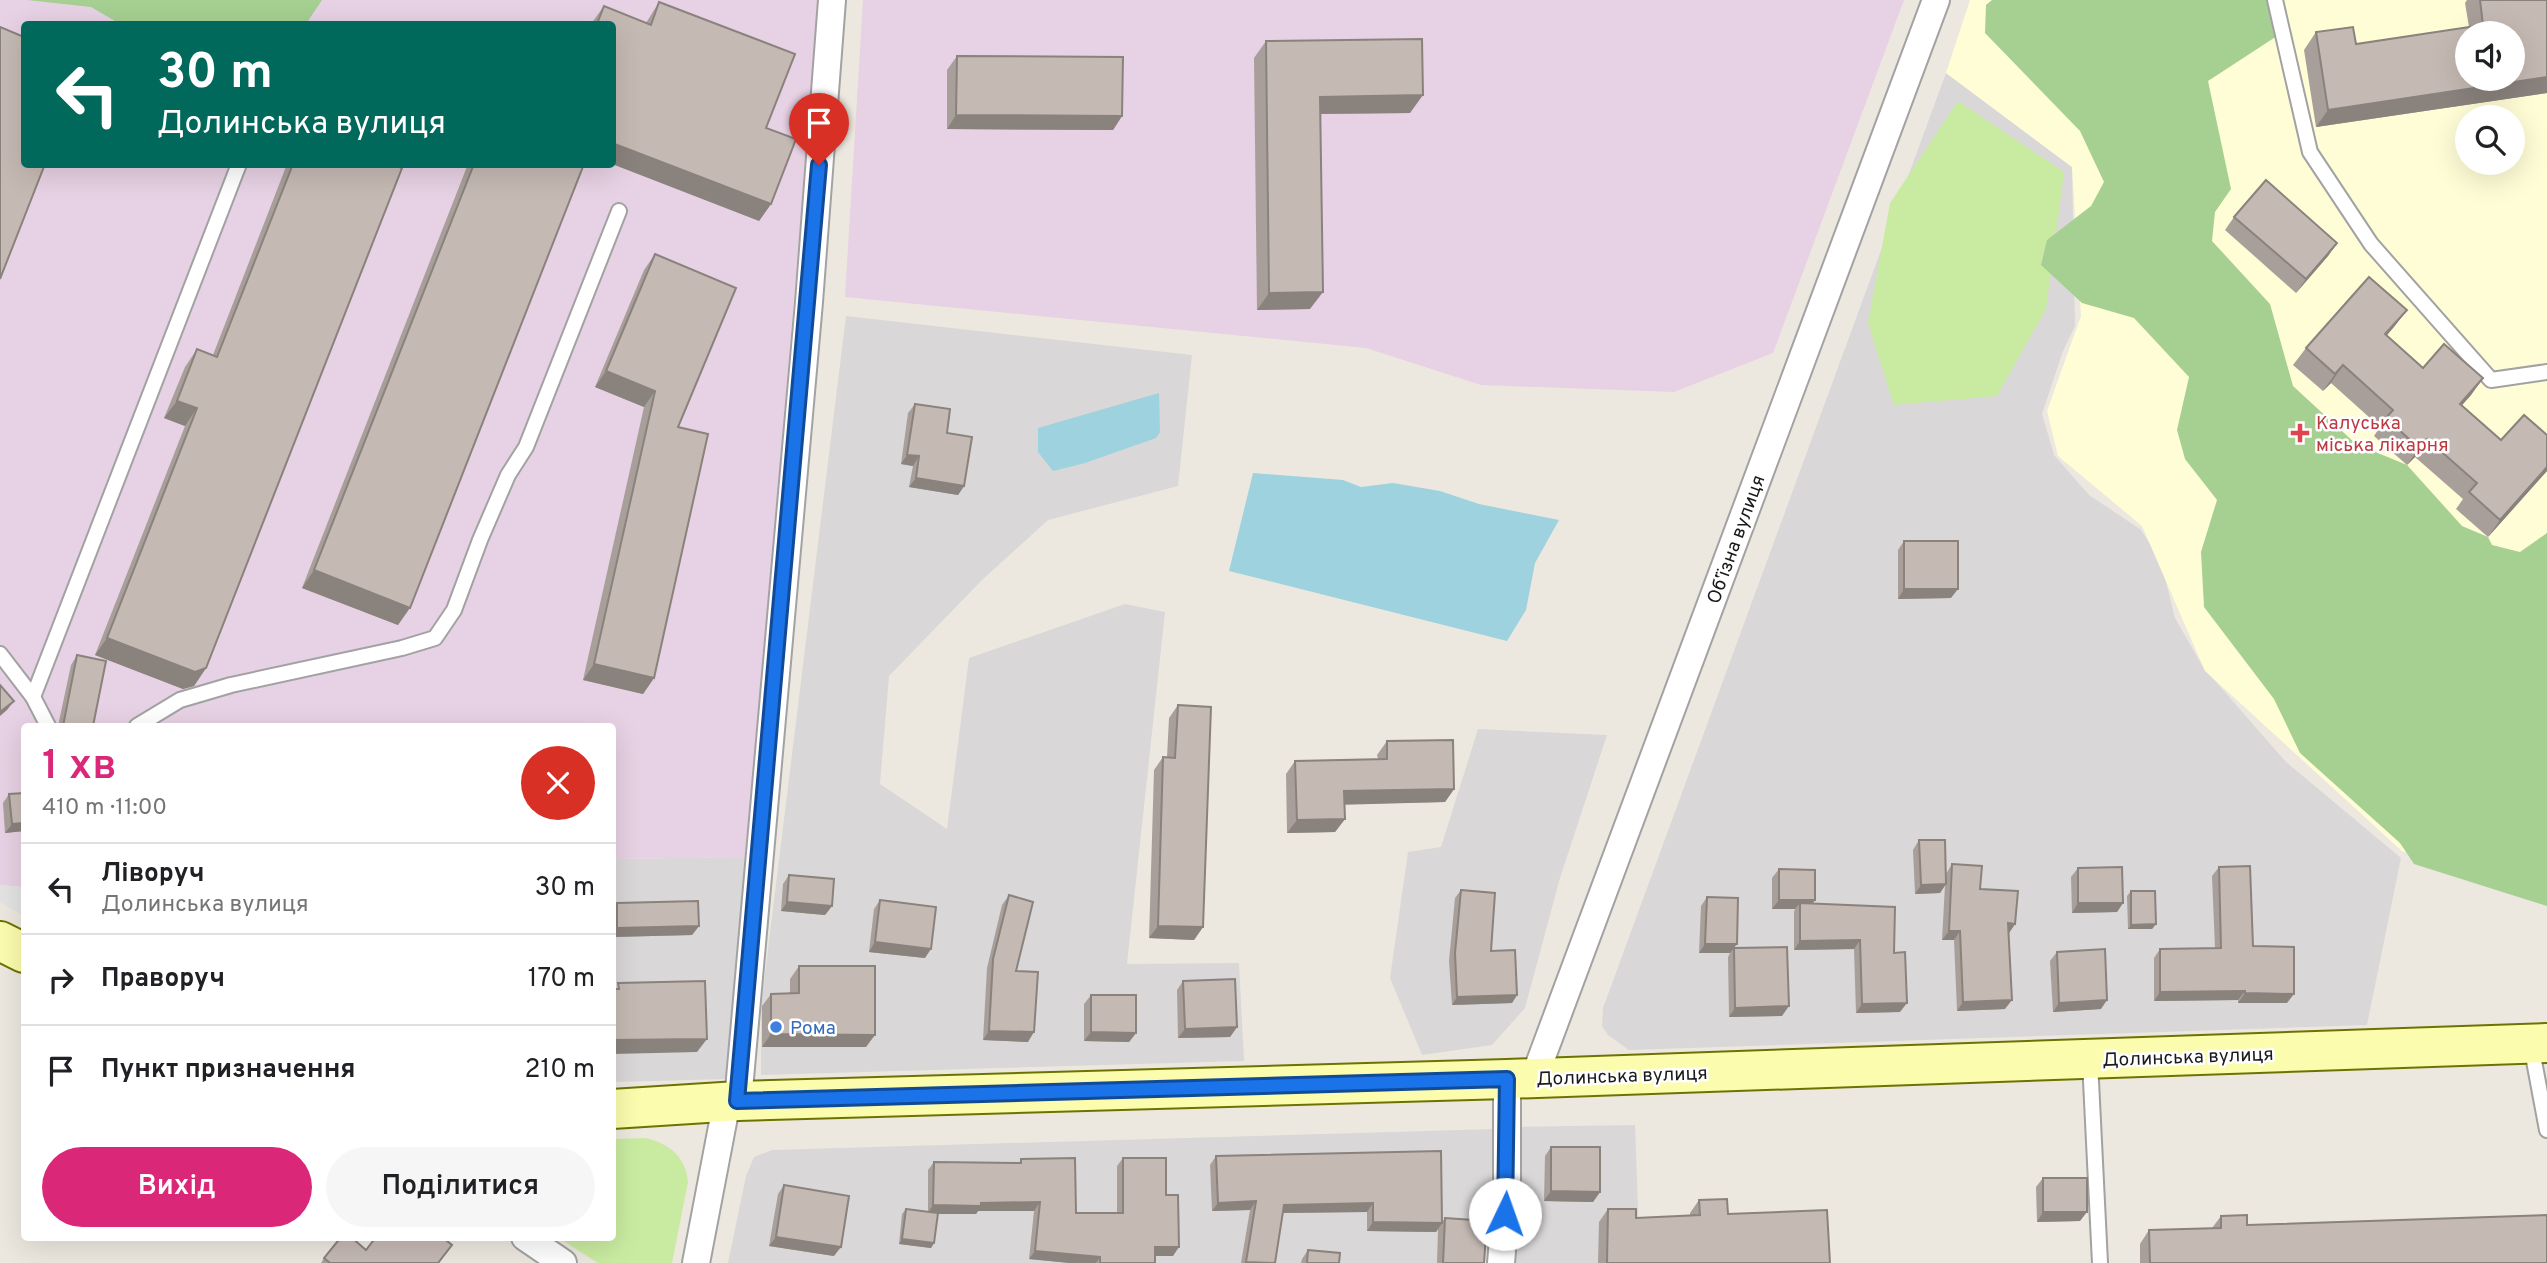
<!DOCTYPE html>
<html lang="uk">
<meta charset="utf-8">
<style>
:root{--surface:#fff;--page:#f6f6f6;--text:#202124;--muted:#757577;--line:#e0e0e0;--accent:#db2777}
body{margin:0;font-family:Overpass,sans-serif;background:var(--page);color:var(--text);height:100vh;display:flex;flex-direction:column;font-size:26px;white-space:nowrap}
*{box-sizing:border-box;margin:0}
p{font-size:23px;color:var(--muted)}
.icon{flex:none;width:38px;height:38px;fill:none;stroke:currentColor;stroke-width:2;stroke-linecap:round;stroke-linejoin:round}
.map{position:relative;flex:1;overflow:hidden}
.details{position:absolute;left:21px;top:723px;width:595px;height:518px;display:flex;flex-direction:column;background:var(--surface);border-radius:7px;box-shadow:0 7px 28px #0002}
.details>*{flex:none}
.guide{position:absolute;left:21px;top:21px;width:595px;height:147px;border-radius:7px;box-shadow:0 7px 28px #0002;background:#00695c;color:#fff;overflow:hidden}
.buttons{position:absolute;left:2455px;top:21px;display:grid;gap:14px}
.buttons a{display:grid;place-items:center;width:70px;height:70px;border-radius:50%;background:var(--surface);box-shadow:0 7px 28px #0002;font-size:35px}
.pin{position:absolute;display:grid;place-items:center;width:60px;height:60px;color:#fff;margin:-72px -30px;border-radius:50% 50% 50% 0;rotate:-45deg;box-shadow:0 0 7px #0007}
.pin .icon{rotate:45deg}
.me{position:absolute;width:77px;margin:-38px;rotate:3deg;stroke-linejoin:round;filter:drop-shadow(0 0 5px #0008)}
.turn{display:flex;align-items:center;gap:24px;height:147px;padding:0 21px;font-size:32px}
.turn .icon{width:91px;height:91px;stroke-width:2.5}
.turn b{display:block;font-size:49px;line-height:60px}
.round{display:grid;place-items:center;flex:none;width:74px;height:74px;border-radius:37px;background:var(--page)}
.head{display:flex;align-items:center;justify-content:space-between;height:119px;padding:0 21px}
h1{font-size:42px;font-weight:600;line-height:52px;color:var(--accent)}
.action{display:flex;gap:14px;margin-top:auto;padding:14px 21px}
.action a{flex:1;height:80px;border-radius:42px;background:var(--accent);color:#fff;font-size:28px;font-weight:600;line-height:80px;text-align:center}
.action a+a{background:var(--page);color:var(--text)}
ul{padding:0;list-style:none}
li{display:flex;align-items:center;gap:21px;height:91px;padding:0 21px;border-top:2px solid var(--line)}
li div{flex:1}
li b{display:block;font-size:26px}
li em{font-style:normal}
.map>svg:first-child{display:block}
.residential{fill:#d9d7d8}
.industrial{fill:#e7d1e4;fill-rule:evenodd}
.education{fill:#fffdd6;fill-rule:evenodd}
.grass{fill:#c9eba1}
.forest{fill:#a6cf92}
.parking{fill:#e3e3e3}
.water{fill:#9dd2de}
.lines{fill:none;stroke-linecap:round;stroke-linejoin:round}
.service-casing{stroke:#a2a2a2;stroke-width:18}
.minor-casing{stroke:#a2a2a2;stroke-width:30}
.secondary-casing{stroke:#6c7300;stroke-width:42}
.service{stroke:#fff;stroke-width:14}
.minor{stroke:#fff;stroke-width:26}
.secondary{stroke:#fcfcae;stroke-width:38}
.wall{fill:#a99f9a}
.shaded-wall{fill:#8a827d}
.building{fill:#c5b9b3;stroke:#8a827d;stroke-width:2;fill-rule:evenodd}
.route-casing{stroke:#114b97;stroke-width:18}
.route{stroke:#1a73e8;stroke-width:12}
.health-dot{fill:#e0444e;stroke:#fff;stroke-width:2.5}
.shop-dot{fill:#3f7fe0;stroke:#fff;stroke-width:2.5}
.labels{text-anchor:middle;stroke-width:5;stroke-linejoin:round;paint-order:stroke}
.health-label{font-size:19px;fill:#be3a42;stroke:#fff;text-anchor:start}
.street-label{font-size:19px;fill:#1b1b1b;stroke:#fff}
.shop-label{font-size:19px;fill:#366cbe;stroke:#fff;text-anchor:start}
</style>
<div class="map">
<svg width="2547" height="1263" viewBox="0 0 2547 1263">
<rect width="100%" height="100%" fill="#ede8df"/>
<!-- residential -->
<g class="residential">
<path d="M1946 73 2072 167 2075 326 2063 351 2042 414 2054 455 2089 495 2140 529 2160 558 2175 618 2203 667 2286 762 2401 858 2367 1025 1629 1050 1608 1035 1602 1026 1603 1008Z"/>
<path d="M846 316 1192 355 1178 486 1048 520 981 581 889 676 880 784 947 829 969 658 1125 604 1165 612 1127 964 1239 963 1244 1061 761 1075V1006Z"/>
<path d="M1478 729 1607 735 1560 878 1525 1008 1492 1045 1422 1055 1390 978 1408 852 1441 847Z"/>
<path d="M747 857 729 1079 613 1082 612 859Z"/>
<path d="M1635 1125 1640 1263H1506L1512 1127Z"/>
<path d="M1495 1129 1485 1263H728L746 1176 754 1157 772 1150Z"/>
</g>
<!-- industrial -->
<g class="industrial">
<path d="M0 0H819L747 857 613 859 612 726H24V887L0 885ZM24 24H612V164H24Z"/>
<path d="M863 0H1904L1773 353 1674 392 1481 385 1366 348 845 297Z"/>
</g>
<!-- education -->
<path class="education" d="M1970 0H2547V904L2402 851 2205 671 2142 526 2058 456 2047 411 2081 316 2072 167 1946 73ZM2468 33H2513V79H2468ZM2468 117H2513V163H2468Z"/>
<!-- grass -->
<g class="grass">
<path d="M1958 101 2064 172 2046 309 1997 396 1894 405 1868 323 1890 203Z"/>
<path d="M646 1138C670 1144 686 1157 688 1182L672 1263H598L557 1237H612L613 1139Z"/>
</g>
<!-- forest -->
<g class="forest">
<path d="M27 0H322L306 24H120L91 7Z"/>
<path d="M1992 0H2266L2277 36 2208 81 2231 189 2215 212 2212 241 2270 304 2293 386 2356 444 2407 465 2462 526 2488 537 2492 545 2520 552 2547 533V906L2414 864 2400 843 2300 753 2274 699 2204 607 2201 552 2217 500 2185 459 2177 430 2189 377 2134 318 2082 303 2041 265 2047 240 2091 206 2104 182 2080 131 1985 33 1986 5Z"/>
</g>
<!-- parking -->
<path class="parking" d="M0 885 24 887V916L0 902Z"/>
<!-- water -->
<g class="water">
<path d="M1159 393 1160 432 1156 438 1085 463 1053 471 1038 452V428Z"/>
<path d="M1253 473 1343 480 1361 487 1393 483 1440 491 1479 504 1559 520 1535 563 1526 610 1507 641 1229 571Z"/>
</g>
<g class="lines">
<!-- service casing -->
<g class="service-casing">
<g id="service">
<path d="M2275 0 2310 152 2371 244 2491 380 2547 372"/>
<path d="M0 654 33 697 48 726"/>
<path d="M33 697 239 164"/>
<path d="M137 726 180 700 231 685 402 648 435 638 454 610 480 540 508 475 526 447 619 211"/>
<path d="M2531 1045 2547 1130"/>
<path d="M2090 1061 2100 1263"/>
</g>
</g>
<!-- minor casing -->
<g class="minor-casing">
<g id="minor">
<path d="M1534 1078 1936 0"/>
<path d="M738 1101 809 302 832 0"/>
<path d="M525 1237 563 1263"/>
<path d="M696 1263 727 1101"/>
<path d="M1501 1263 1507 1190V1079"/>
</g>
</g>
<!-- secondary casing -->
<g class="secondary-casing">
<g id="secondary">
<path d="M0 941 24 953"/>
<path d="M612 1109 738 1101 1507 1079 2547 1043"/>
</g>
</g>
<!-- service -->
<use href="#service" class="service"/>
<!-- minor -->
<use href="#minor" class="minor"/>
<!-- secondary -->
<use href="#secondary" class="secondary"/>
</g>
<!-- wall -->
<g class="wall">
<path d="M2467 0H2547V93L2316 127 2304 50 2316 32 2356 44 2469 27 2465 3Z"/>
<path d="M659 2 766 128 771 204 759 221 612 24H591L604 6 646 23Z"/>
<path d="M1266 41 1410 113 1320 114 1310 309 1257 310 1254 58Z"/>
<path d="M957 56 1122 116 1113 130 947 129V70Z"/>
<path d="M287 164H392L206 668 194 686 183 689 95 655 185 426 164 418 185 367 197 349 213 355Z"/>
<path d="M468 164H584L398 625 302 588Z"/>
<path d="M2234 217 2337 243 2328 256 2296 293 2225 230Z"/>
<path d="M655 254 678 427 654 678 643 694 583 680 644 407 595 387 644 270Z"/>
<path d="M2407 310 2387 335 2423 368 2483 378 2471 395 2462 405 2501 440 2547 435V471L2488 537 2456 509 2463 499 2415 457 2407 465 2374 436 2380 427 2331 383 2323 391 2293 365 2306 348Z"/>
<path d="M915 404 947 433 964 486 958 495 909 487 913 466 901 464 908 413Z"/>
<path d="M1904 541 1951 598 1898 599V550Z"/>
<path d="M77 655 93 726H58L71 665Z"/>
<path d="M1178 705 1203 927 1194 940 1149 938 1154 770 1163 757H1167L1169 718Z"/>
<path d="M1387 741 1454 789 1445 802 1344 804 1345 819 1335 832 1287 833 1286 774 1295 761 1378 759 1377 755Z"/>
<path d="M24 793V831L5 833 3 803 9 794Z"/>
<path d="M1919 840 1946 874 1952 864 1980 889 2015 924 2009 933 2005 1009 1957 1011 1954 940H1942L1945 885 1940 893 1915 894 1913 850Z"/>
<path d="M2219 867 2253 946 2287 1003H2238V1000L2154 1001V958L2160 949 2215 948 2212 876Z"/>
<path d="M2078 868 2123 903 2117 912 2072 913 2071 877Z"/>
<path d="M1779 869 1815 900 1813 903 1894 953 1900 1012 1856 1013 1854 949 1794 950V912L1795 909H1772V878Z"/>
<path d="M789 875 832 906 825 915 781 911 783 884Z"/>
<path d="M1461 890 1491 951 1517 995 1512 1003 1452 1005 1449 961 1455 898Z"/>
<path d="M2131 891 2156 924 2152 929H2128L2127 896Z"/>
<path d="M1009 895 1016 971 1028 1042 983 1040 987 968 1002 905Z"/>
<path d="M1707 897 1734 948 1782 1016 1729 1017 1728 957 1730 953H1699L1701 906Z"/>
<path d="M880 900 925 958 869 952 874 909Z"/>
<path d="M617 903 699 926 692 935 612 937V909Z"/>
<path d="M2057 952 2101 1009 2053 1012 2050 961Z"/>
<path d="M799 966 866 1047H762V1006L771 994 790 993V979Z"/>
<path d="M1183 981 1237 1027 1230 1037 1178 1038 1177 990Z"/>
<path d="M1091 995 1136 1033 1129 1042 1084 1041V1004Z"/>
<path d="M1551 1147 1600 1192 1593 1202 1544 1201 1545 1156Z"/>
<path d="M1216 1156 1442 1222 1445 1218 1484 1263H1437L1438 1229 1436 1232 1367 1231V1212L1282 1213 1275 1263H1241L1250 1210 1212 1211 1210 1165Z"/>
<path d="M1123 1158 1166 1195 1173 1256H1155V1263H1070L1029 1259 1034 1211H978L976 1214H938L934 1243 931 1248 899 1244 902 1214 906 1209 928 1212V1170L934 1162 1019 1163 1021 1159 1076 1213H1117V1166Z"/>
<path d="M2043 1178 2080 1221 2037 1222 2036 1187Z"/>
<path d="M784 1185 834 1256 769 1246 778 1194Z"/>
<path d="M1699 1200 1728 1214 1830 1263H1598L1599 1222 1608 1209 1636 1218 1690 1216V1213Z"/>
<path d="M2221 1216 2247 1225 2547 1263H2140V1244L2149 1230 2212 1228Z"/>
<path d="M452 1245 439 1263H321L324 1258 366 1250Z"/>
<path d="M1308 1250 1339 1263H1301L1302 1259Z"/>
</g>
<!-- shaded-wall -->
<g class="shaded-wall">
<path d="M2547 77V93L2316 127 2328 110Z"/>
<path d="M1423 95 1410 113 1308 114 1320 97Z"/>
<path d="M956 115 1122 116 1113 130 947 129Z"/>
<path d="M612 143 771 204 759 221 612 164Z"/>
<path d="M2337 243 2328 256 2296 293 2306 279Z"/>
<path d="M1323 292 1310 309 1257 310 1269 293Z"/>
<path d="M2407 310 2394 327 2373 351 2385 334Z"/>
<path d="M2343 365 2331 383 2323 391 2335 374Z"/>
<path d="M606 371 655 391 644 407 595 387Z"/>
<path d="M2483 378 2471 395 2448 421 2460 404Z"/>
<path d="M177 401 197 408 185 426 164 418Z"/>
<path d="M2427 439 2415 457 2407 465 2419 448Z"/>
<path d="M907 455 919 456 913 466 901 464Z"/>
<path d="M2547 467V471L2488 537 2500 520Z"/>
<path d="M916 478 964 486 958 495 909 487Z"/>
<path d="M314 570 410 608 398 625 302 588Z"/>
<path d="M1904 589H1958L1951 598 1898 599Z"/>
<path d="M107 638 206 668 194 686 183 689 95 655Z"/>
<path d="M594 664 654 678 643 694 583 680Z"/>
<path d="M14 701 7 710 0 716V712Z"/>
<path d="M1454 789 1445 802 1335 805 1344 791Z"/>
<path d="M1345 819 1335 832 1287 833 1297 820Z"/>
<path d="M24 823V831L5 833 12 824Z"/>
<path d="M1946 884 1940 893 1915 894 1921 885Z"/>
<path d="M1779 900H1815L1808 909 1800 903 1795 909H1772Z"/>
<path d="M787 902 832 906 825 915 781 911Z"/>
<path d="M2078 903H2123L2117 912 2072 913Z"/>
<path d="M2008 923 2015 924 2009 933Z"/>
<path d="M2156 924 2152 929H2128L2131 925Z"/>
<path d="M699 926 692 935 612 937V934L617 928Z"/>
<path d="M1158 926 1203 927 1194 940 1149 938Z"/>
<path d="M1949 931H1960L1954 940H1942Z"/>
<path d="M1860 940 1854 949 1794 950 1800 941Z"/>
<path d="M875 942 931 949 925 958 869 952Z"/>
<path d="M1705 944H1737L1730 953H1699Z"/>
<path d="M2245 991 2238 1000 2154 1001 2160 992Z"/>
<path d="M2245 993 2294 994 2287 1003H2238Z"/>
<path d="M1517 995 1512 1003 1452 1005 1457 997Z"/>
<path d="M2012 1000 2005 1009 1957 1011 1963 1002Z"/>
<path d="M2107 1000 2101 1009 2053 1012 2059 1003Z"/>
<path d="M1907 1003 1900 1012 1856 1013 1862 1004Z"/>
<path d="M1789 1006 1782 1016 1729 1017 1735 1008Z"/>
<path d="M1237 1027 1230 1037 1178 1038 1185 1029Z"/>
<path d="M989 1031 1034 1032 1028 1042 983 1040Z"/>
<path d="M1091 1032 1136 1033 1129 1042 1084 1041Z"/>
<path d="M771 1034 875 1035 866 1047H762Z"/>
<path d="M707 1039 697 1052 612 1054V1040Z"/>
<path d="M1551 1191 1600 1192 1593 1202 1544 1201Z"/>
<path d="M1256 1201 1250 1210 1212 1211 1218 1203Z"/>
<path d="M1040 1202 1034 1211H978L976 1214H927L933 1205 981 1203Z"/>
<path d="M1373 1203 1367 1212 1278 1213 1284 1205Z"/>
<path d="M2043 1212H2087L2080 1221 2037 1222Z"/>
<path d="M1373 1222 1442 1223 1436 1232 1367 1231Z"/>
<path d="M776 1237 841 1247 834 1256 769 1246Z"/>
<path d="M902 1239 934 1243 931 1248 899 1244Z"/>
<path d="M1155 1247H1179L1173 1256H1149Z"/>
<path d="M1035 1251 1100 1257 1096 1263H1070L1029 1259Z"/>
</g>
<!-- building -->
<g class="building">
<path d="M2480 0H2547V77L2328 110 2316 32 2353 27 2356 44 2483 25ZM2468 33H2513V79H2468Z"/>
<path d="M659 2 795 54 766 128 796 139 771 204 612 143V24H597L604 6 651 25Z"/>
<path d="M0 27 24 37V164H45L0 279Z"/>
<path d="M1422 39 1423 95 1320 97 1323 292 1269 293 1266 41Z"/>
<path d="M957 56 1123 57 1122 116 956 115Z"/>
<path d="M293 164H392L402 168 206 668 195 672 107 638 197 408 177 401 197 349 217 357Z"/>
<path d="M474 164H584L410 608 314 570Z"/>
<path d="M2266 180 2337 243 2306 279 2234 217Z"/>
<path d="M655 254 736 288 678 427 708 434 654 678 594 664 655 391 606 371Z"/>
<path d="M2369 277 2407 310 2385 334 2423 368 2444 344 2483 378 2460 404 2501 440 2524 415 2547 435V467L2500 520 2469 492 2477 483 2427 439 2419 448 2386 418 2393 410 2343 365 2335 374 2306 348Z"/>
<path d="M915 404 950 409 947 433 972 437 964 486 916 478 919 456 907 455Z"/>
<rect x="1904" y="541" width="54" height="48"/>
<path d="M77 655 106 661 93 726H63Z"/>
<path d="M0 685 14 701 0 712Z"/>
<path d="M1178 705 1211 707 1203 927 1158 926 1163 757 1175 758Z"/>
<path d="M1453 740 1454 789 1344 791 1345 819 1297 820 1295 761 1387 759V741Z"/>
<path d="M24 793V823L12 824 9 794Z"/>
<path d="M1919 840H1945L1946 884 1921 885Z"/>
<path d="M1952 864 1982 866 1980 889 2018 891 2015 924 2008 923 2012 1000 1963 1002 1960 931H1949Z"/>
<path d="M2250 866 2253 946 2294 947V994L2245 993V991L2160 992V949L2221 948 2219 867Z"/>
<path d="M2122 867 2123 903H2078V868Z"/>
<path d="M1779 869 1815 870V900H1779Z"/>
<path d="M789 875 834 879 832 906 787 902Z"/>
<path d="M1461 890 1495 893 1491 951 1515 950 1517 995 1457 997 1455 953Z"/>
<path d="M2131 891H2155L2156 924 2131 925Z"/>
<path d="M1009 895 1033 902 1016 971 1038 972 1034 1032 989 1031 993 959Z"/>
<path d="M1707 897 1738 898 1737 944H1705Z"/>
<path d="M880 900 936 907 931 949 875 942Z"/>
<path d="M698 901 699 926 617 928V903Z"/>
<path d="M1800 903 1895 907 1894 953 1905 952 1907 1003 1862 1004 1860 940 1800 941Z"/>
<path d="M1787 947 1789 1006 1735 1008 1734 948Z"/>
<path d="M2105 949 2107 1000 2059 1003 2057 952Z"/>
<path d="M799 966H875V1035L771 1034V994L799 993Z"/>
<path d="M1235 979 1237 1027 1185 1029 1183 981Z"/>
<path d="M705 981 707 1039 612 1040V989H619L618 983Z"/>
<path d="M1091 995H1136V1033L1091 1032Z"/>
<path d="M1551 1147H1600V1192L1551 1191Z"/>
<path d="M1441 1151 1442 1223 1373 1222V1203L1284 1205 1275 1263 1246 1262 1256 1201 1218 1203 1216 1156Z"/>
<path d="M1075 1158 1076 1213H1123V1158H1166V1195H1178L1179 1247H1155V1263H1100V1257L1035 1251 1040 1202 981 1203V1206L933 1205 934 1162 1021 1163V1159Z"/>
<rect x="2043" y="1178" width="44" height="34"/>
<path d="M784 1185 849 1196 841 1247 776 1237Z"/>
<path d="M1727 1199 1728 1214 1827 1210 1830 1263H1607L1608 1209H1636V1218L1700 1215 1699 1200Z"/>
<path d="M906 1209 938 1213 934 1243 902 1239Z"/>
<path d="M2247 1215V1225L2547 1215V1263H2150L2149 1230 2221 1228V1216Z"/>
<path d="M1445 1218 1487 1221 1484 1263H1443Z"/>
<path d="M341 1237H351L366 1250 376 1237H442L452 1245 438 1263H330L324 1258Z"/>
<path d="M1308 1250 1340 1253 1339 1263H1307Z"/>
</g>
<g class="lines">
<!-- route casing -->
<g class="route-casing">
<path id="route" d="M819 165 737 1101 1507 1079 1505 1214"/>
</g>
<!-- route -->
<use href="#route" class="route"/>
</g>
<!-- markers -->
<path class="health-dot" d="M2296.5 422.5h7v7h7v7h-7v7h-7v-7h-7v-7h7z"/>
<circle class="shop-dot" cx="776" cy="1027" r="7"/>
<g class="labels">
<!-- health labels -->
<g class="health-label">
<text x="2316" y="429">Калуська<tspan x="2316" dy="22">міська лікарня</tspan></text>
</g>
<!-- street labels -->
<g class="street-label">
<text transform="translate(1735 539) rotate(-70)" y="7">Обʼїзна вулиця</text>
<text transform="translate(2188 1056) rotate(-2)" y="7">Долинська вулиця</text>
<text transform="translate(1622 1075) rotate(-2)" y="7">Долинська вулиця</text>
</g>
<!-- shop labels -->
<g class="shop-label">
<text x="790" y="1034">Рома</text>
</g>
</g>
</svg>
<div class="buttons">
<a><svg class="icon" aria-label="sound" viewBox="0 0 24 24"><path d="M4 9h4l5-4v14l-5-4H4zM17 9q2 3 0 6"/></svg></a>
<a><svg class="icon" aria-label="search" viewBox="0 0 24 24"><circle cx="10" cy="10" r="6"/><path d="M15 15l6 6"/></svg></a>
</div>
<div class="pin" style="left:819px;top:165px;background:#d93025"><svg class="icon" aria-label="arrive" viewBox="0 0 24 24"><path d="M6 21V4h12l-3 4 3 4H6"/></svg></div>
<svg class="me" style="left:1505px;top:1214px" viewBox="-20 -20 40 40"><circle r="19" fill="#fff"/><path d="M0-13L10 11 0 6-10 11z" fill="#1a73e8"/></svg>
<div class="guide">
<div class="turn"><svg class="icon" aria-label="left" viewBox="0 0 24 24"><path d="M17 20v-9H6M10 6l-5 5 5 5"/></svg><div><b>30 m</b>Долинська вулиця</div></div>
</div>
<section class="details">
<div class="head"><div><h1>1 хв</h1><p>410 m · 11:00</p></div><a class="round" style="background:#d93025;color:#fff"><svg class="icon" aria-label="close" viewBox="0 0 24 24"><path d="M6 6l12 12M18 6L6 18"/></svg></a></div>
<ul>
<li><svg class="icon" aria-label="left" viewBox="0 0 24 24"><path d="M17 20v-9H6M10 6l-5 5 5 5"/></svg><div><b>Ліворуч</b><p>Долинська вулиця</p></div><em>30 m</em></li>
<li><svg class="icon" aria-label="right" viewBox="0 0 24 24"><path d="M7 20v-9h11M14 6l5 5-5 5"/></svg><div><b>Праворуч</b></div><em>170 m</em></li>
<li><svg class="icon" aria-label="arrive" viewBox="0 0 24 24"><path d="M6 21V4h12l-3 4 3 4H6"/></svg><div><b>Пункт призначення</b></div><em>210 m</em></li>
</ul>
<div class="action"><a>Вихід</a><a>Поділитися</a></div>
</section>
</div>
